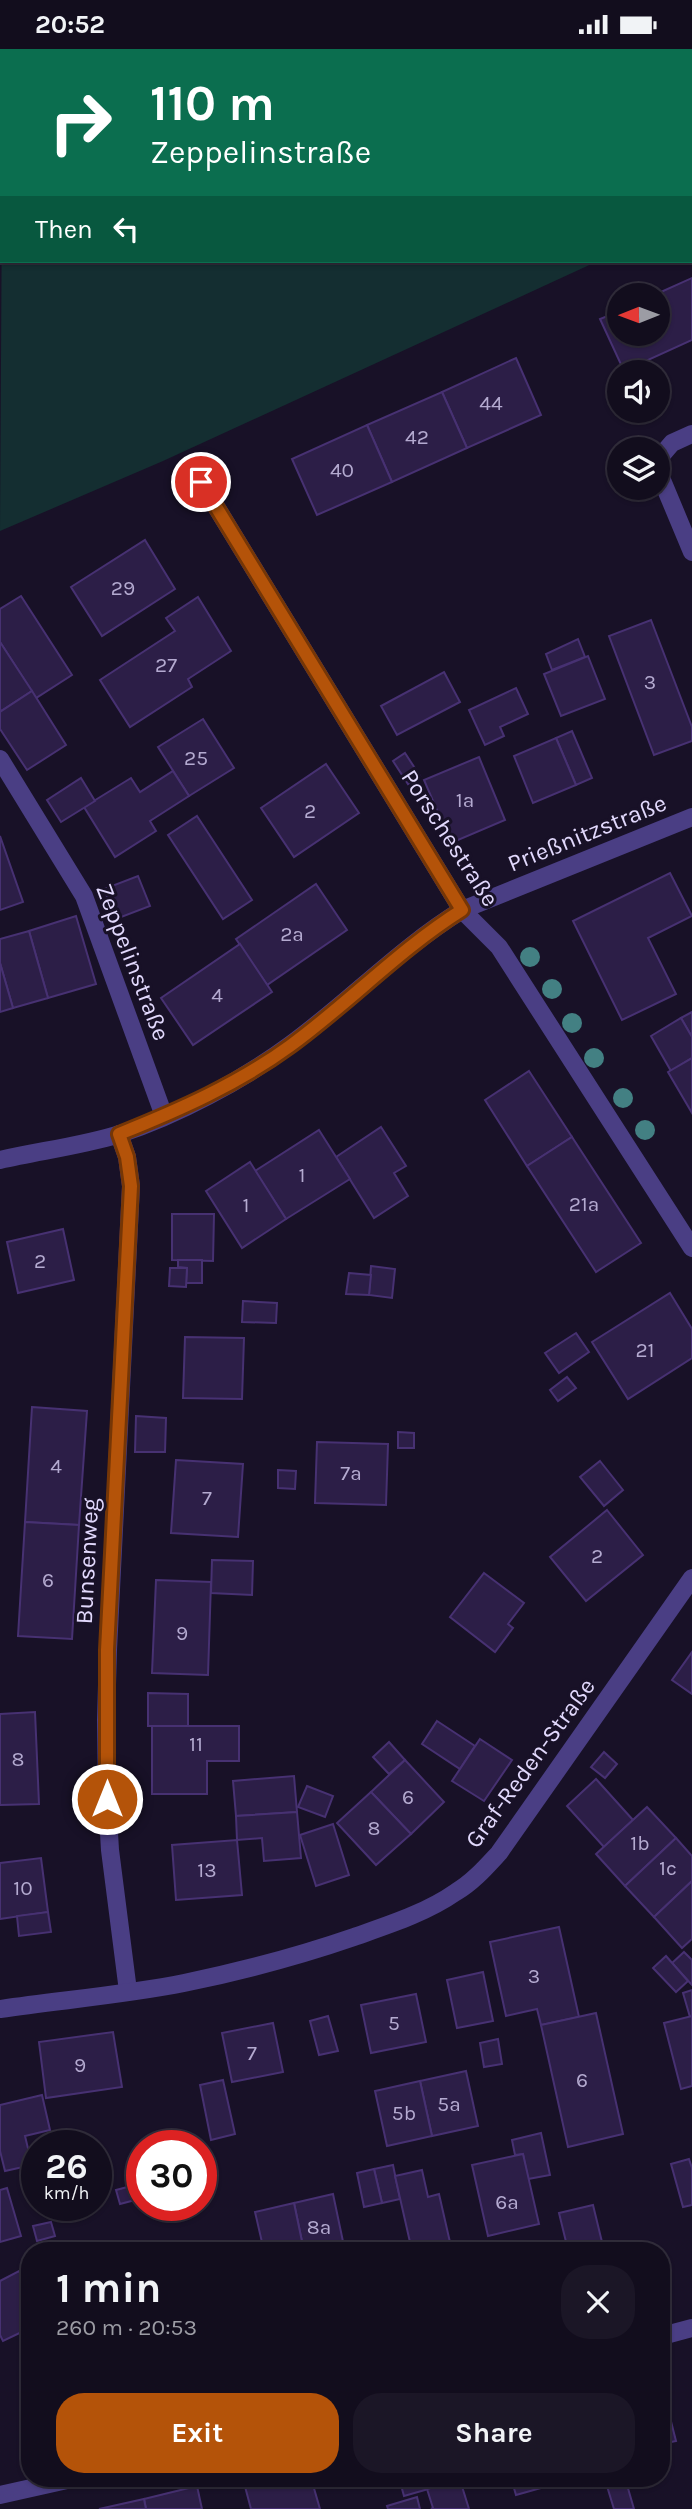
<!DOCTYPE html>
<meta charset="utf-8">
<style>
:root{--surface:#120d1d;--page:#1b1626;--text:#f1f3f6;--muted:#9c9ca4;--line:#312d3b;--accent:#b45309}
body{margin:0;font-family:Karla,sans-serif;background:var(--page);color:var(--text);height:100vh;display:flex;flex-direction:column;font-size:26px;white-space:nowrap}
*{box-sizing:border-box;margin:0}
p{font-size:23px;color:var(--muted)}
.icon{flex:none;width:38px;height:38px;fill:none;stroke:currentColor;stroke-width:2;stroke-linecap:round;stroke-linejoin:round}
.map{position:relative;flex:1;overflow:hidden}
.side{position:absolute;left:21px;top:2193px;width:649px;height:245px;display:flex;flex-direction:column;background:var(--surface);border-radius:28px;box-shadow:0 2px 5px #0004,0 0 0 2px var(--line)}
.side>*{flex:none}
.top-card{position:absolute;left:0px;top:0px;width:693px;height:214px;box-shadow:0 2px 5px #0004,0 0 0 2px var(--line);background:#0b6e4f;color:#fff;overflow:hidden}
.needle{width:46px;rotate:269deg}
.buttons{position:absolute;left:607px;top:234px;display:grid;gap:14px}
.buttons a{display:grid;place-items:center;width:63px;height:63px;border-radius:50%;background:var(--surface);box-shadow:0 2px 5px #0004,0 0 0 2px var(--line);font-size:35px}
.speed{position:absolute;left:21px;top:2081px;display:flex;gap:14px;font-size:35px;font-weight:700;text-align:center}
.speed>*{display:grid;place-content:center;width:91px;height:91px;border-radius:50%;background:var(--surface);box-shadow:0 2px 5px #0004,0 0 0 2px var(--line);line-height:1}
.speed small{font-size:18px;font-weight:400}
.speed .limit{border:10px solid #d22;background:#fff;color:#111}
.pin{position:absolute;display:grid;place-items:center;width:60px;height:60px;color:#fff;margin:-30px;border:4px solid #fff;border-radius:50%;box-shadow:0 2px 7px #0007}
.me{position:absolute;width:77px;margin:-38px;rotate:0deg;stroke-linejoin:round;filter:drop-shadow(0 0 5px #0008)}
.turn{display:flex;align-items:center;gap:24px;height:147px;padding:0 35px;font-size:32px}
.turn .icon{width:91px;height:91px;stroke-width:2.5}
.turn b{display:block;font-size:49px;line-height:60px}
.then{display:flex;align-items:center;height:66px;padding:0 35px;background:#0003;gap:14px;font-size:26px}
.round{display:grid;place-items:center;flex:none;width:74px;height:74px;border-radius:28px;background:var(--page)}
.summary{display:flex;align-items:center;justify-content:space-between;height:119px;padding:0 35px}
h1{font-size:42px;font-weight:700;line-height:52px}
.cta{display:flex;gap:14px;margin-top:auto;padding:14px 35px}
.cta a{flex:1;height:80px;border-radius:28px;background:var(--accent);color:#fff;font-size:28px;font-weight:700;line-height:80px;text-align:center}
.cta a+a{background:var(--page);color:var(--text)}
.status{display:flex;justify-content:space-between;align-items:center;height:49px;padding:0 35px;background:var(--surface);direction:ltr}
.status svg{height:19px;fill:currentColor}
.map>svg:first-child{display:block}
.green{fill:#142e31}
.building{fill:#2c1e47;stroke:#473172;stroke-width:2}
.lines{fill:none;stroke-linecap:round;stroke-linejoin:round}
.service{stroke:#4a3e84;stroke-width:18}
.minor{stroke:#4a3e84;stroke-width:18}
.tree{fill:#438083}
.route-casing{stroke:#753606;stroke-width:18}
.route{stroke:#b45309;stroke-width:12}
.labels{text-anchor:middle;stroke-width:6;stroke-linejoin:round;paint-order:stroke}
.number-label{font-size:21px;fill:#b4aad0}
.street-label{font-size:24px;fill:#e2d9fd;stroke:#181127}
</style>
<div class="status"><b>20:52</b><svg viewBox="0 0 49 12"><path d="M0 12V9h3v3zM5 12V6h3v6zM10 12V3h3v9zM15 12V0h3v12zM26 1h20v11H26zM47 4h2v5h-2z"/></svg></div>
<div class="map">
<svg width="692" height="2460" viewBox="0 0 692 2460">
<rect width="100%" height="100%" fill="#181127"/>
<!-- green -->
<g class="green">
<path d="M317 0H692V169L691 2H313Z"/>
<path d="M2 139V212H598L163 412 0 482Z"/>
</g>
<!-- building -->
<g class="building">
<path d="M5 0H108V2H6Z"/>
<path d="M692 229V291L624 322 600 270 620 262V285H658V247H652Z"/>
<path d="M516 309 541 366 467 399 442 343Z"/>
<path d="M442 343 467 399 392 433 367 376Z"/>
<path d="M367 376 392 433 317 466 292 410Z"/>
<path d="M145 491 175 540 102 587 71 538Z"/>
<path d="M21 547 72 626 36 649 0 593V560Z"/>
<path d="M198 548 231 602 188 630 192 638 130 678 100 631 175 582 166 569Z"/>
<path d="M651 571 692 678V692L654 706 609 587Z"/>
<path d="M578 590 585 608 552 621 546 605Z"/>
<path d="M0 593 32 642 1 662 0 660Z"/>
<path d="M588 607 605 650 561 667 544 625Z"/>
<path d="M444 623 460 653 397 686 381 657Z"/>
<path d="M516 639 528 665 500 678 504 687 485 696 469 661Z"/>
<path d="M32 642 66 696 27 721 0 680V663Z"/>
<path d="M203 670 234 719 189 747 158 698Z"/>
<path d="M572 682 592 729 576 736 556 689Z"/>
<path d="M556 689 576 736 533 754 514 707Z"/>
<path d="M405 704 420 727 408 735 393 712Z"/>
<path d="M479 708 505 771 451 794 424 731Z"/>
<path d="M326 715 359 764 294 808 261 759Z"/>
<path d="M173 722 189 747 150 772 156 782 115 808 84 758 131 729 140 743Z"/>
<path d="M81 729 95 752 61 773 47 751Z"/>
<path d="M197 767 252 851 223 870 168 786Z"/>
<path d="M0 787 23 853 0 861Z"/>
<path d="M670 824 692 867 648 889 676 945 622 971 573 872Z"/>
<path d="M138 827 150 857 116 870 104 840Z"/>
<path d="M316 835 347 881 267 936 236 890Z"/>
<path d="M76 867 96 935 48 949 29 882Z"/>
<path d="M29 882 48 949 13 959 0 914V890Z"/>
<path d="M240 895 272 943 193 996 161 949Z"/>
<path d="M0 914 13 959 0 963Z"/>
<path d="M692 963V988L681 969Z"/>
<path d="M681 969 692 988V1009L671 1022 651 987Z"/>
<path d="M692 1009V1064L668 1023Z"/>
<path d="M529 1022 572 1088 527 1117 485 1051Z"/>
<path d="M381 1078 406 1117 394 1124 408 1147 374 1169 336 1108Z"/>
<path d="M319 1081 350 1130 286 1170 255 1122Z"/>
<path d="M572 1088 641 1194 596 1223 527 1117Z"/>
<path d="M250 1113 286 1170 242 1199 206 1142Z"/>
<path d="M172 1165H214L213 1212 172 1211Z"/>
<path d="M63 1180 74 1231 18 1244 7 1193Z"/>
<path d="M178 1211H202V1234H186L187 1219 178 1218Z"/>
<path d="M371 1217 395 1220 392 1249 369 1246Z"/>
<path d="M170 1219H187L186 1238 169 1237Z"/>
<path d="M349 1224 371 1226 369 1246 346 1245Z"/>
<path d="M670 1244 692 1280V1309L628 1350 592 1293Z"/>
<path d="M243 1252 277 1254 276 1274 242 1273Z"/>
<path d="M576 1284 589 1303 559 1324 545 1304Z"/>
<path d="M185 1288 244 1289 242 1350 183 1349Z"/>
<path d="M567 1328 576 1339 558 1352 550 1341Z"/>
<path d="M32 1358 87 1362 79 1476 25 1473Z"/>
<path d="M136 1367 166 1369 165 1403H135Z"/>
<path d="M398 1383 414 1384V1399H398Z"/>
<path d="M317 1393 388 1395 386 1456 315 1454Z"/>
<path d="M176 1411 243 1415 238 1488 171 1484Z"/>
<path d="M600 1412 623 1441 604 1457 580 1428Z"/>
<path d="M278 1421 296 1422 295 1440 278 1439Z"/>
<path d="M607 1461 643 1506 586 1552 550 1508Z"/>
<path d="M25 1473 79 1476 72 1590 18 1587Z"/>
<path d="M212 1511 253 1512 252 1546 211 1544Z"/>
<path d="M484 1524 524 1554 508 1575 513 1579 495 1603 450 1568Z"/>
<path d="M156 1531 211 1533 208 1626 152 1624Z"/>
<path d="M692 1603V1645L672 1631Z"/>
<path d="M148 1644 188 1645V1677H148Z"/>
<path d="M35 1663 39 1755 0 1756V1665Z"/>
<path d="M437 1672 475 1697 460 1720 422 1695Z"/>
<path d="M152 1677H239V1712H207V1745H152Z"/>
<path d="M480 1690 512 1711 484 1752 452 1732Z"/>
<path d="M389 1693 405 1711 389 1725 373 1708Z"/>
<path d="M604 1703 617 1715 605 1729 591 1718Z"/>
<path d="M405 1711 444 1753 411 1785 371 1743Z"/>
<path d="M294 1727 297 1763 236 1767 233 1732Z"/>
<path d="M596 1730 633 1771 604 1798 567 1757Z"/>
<path d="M307 1737 333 1747 325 1768 298 1758Z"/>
<path d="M371 1743 411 1785 376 1816 337 1774Z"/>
<path d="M647 1758 676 1789 625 1837 596 1805Z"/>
<path d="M297 1763 301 1809 264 1812 262 1789 237 1791 236 1767Z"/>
<path d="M333 1775 349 1826 316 1837 300 1786Z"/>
<path d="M676 1789 692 1807V1832L654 1868 625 1837Z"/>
<path d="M237 1791 242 1846 176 1851 172 1796Z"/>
<path d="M41 1809 48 1863 0 1870V1814Z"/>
<path d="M692 1832V1890L682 1899 654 1868Z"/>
<path d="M48 1863 51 1883 19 1887 17 1867Z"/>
<path d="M559 1878 579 1968 541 1976 537 1960 506 1967 490 1893Z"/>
<path d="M684 1903 692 1911V1936L672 1914Z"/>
<path d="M666 1907 688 1932 676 1943 653 1919Z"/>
<path d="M483 1923 493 1972 457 1979 447 1931Z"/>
<path d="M692 1941V1967L690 1968 683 1944Z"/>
<path d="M416 1945 426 1993 371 2004 361 1956Z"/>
<path d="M596 1964 623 2085 568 2098 541 1976Z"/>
<path d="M328 1967 338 2002 319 2006 310 1972Z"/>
<path d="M692 1967V2037L681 2040 664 1974Z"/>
<path d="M273 1974 283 2023 232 2033 222 1984Z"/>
<path d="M113 1983 122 2038 46 2049 39 1993Z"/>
<path d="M498 1990 502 2015 484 2018 480 1994Z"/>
<path d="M466 2022 478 2077 432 2087 420 2032Z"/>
<path d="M223 2031 235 2085 211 2091 200 2036Z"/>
<path d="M420 2032 432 2087 387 2097 375 2042Z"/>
<path d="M42 2046 50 2081 25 2087 32 2116 5 2122 0 2102V2056Z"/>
<path d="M541 2084 550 2126 528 2130 523 2105 515 2106 512 2091Z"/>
<path d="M523 2105 539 2175 488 2187 472 2116Z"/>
<path d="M689 2110 692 2119V2156L683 2158 671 2115Z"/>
<path d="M393 2116 400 2150 382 2154 374 2120Z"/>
<path d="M374 2120 382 2154 364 2158 357 2124Z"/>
<path d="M422 2121 428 2148 439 2145 452 2202H412L395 2127Z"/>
<path d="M135 2136 139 2150 120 2155 116 2141Z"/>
<path d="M7 2139 21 2187 0 2193V2141Z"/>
<path d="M333 2145 345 2202H304L294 2154Z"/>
<path d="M294 2154 304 2202H264L255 2163Z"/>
<path d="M593 2156 602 2193 568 2201 559 2164Z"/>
<path d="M51 2173 55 2187 37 2192 33 2177Z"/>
<path d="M19 2222 30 2243V2279L3 2292 0 2286V2232Z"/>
<path d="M663 2341 676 2392 662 2395V2342Z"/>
<path d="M311 2429 320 2460H251L243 2430Z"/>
<path d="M399 2429H460V2431L404 2447Z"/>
<path d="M511 2429H566V2432L516 2446Z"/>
<path d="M621 2429H625L634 2460H614L606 2434Z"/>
<path d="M460 2431 469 2460H431L433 2459 427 2440Z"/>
<path d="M197 2437 202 2460H146L144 2450Z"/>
<path d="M417 2448 420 2460H388L387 2457Z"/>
<path d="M144 2450 146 2460H99Z"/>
</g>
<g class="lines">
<!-- service -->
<g class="service">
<path d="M692 385 672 394 660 408 659 424 692 503"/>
<path d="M0 710 84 847 164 1067"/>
</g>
<!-- minor -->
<g class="minor">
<path d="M201 433 462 861 499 898 692 1199"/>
<path d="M119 1085 127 1108 131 1137 108 1601 106 1671 107 1750 110 1801 128 1942"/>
<path d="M0 1111C39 1102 81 1097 120 1085 178 1066 241 1032 290 996 349 953 400 899 462 861L692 768"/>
<path d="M0 1960C61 1951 124 1946 184 1934 242 1922 299 1907 354 1888 388 1876 426 1864 456 1843 473 1833 486 1818 499 1804L692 1529"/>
<path d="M662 2287 692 2279"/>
<path d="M0 2446 76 2429"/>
</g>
</g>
<!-- trees -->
<g class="tree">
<circle cx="530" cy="908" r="10"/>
<circle cx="552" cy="940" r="10"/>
<circle cx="572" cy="974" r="10"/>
<circle cx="594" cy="1009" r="10"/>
<circle cx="623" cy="1049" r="10"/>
<circle cx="645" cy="1081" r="10"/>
</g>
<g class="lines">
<!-- route casing -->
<g class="route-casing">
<path id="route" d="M107 1750V1601L131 1137 127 1108 119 1085C179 1061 238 1035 290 997 349 954 400 900 462 861L201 433"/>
</g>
<!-- route -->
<use href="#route" class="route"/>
</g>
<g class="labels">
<!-- number labels -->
<g class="number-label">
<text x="491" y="361">44</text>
<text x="417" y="395">42</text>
<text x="342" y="428">40</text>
<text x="123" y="546">29</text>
<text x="166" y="623">27</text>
<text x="650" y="640">3</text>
<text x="196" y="716">25</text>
<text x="465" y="758">1a</text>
<text x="310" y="769">2</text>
<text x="292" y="892">2a</text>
<text x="217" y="953">4</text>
<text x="302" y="1133">1</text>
<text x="584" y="1162">21a</text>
<text x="246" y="1163">1</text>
<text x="40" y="1219">2</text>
<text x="645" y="1308">21</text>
<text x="56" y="1424">4</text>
<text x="351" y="1431">7a</text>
<text x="207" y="1456">7</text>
<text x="597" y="1514">2</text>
<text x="48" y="1538">6</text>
<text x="182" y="1591">9</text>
<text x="196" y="1702">11</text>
<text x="18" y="1717">8</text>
<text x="408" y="1755">6</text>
<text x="374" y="1786">8</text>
<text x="640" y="1801">1b</text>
<text x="668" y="1826">1c</text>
<text x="207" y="1828">13</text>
<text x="23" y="1846">10</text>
<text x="534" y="1934">3</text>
<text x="394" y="1981">5</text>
<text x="252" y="2011">7</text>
<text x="80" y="2023">9</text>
<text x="582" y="2038">6</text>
<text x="449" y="2062">5a</text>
<text x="404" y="2071">5b</text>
<text x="507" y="2160">6a</text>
<text x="319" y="2185">8a</text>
</g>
<!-- street labels -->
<g class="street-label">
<text transform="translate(587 784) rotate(-22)" y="8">Prießnitzstraße</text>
<text transform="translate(450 789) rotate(57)" y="8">Porschestraße</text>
<text transform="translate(133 913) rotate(69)" y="8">Zeppelinstraße</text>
<text transform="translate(87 1512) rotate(-87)" y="8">Bunsenweg</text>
<text transform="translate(530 1714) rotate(-54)" y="8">Graf-Reden-Straße</text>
</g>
</g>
</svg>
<div class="buttons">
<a><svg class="needle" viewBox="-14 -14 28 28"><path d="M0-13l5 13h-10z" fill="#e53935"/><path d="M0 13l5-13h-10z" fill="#9c9ca4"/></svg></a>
<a><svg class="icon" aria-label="sound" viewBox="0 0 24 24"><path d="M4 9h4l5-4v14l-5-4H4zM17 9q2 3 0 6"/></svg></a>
<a><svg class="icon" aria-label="layers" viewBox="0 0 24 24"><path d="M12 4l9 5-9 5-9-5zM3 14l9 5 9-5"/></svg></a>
</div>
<div class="speed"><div>26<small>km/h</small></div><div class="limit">30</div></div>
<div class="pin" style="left:201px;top:433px;background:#d93025"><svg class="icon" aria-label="arrive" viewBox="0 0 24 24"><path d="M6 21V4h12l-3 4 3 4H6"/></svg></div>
<svg class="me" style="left:107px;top:1750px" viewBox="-20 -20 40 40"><circle r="17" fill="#b45309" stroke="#fff" stroke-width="3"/><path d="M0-11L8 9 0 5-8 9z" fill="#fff"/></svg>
<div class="top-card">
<div class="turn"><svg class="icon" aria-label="right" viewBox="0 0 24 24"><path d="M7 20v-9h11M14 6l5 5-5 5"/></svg><div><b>110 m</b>Zeppelinstraße</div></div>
<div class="then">Then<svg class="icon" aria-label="left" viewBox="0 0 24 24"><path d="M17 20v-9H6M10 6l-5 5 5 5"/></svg></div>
</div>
<section class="side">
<div class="summary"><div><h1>1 min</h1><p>260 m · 20:53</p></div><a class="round"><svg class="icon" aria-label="close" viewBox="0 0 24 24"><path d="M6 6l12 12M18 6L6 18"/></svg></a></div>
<div class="cta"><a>Exit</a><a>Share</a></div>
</section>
</div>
